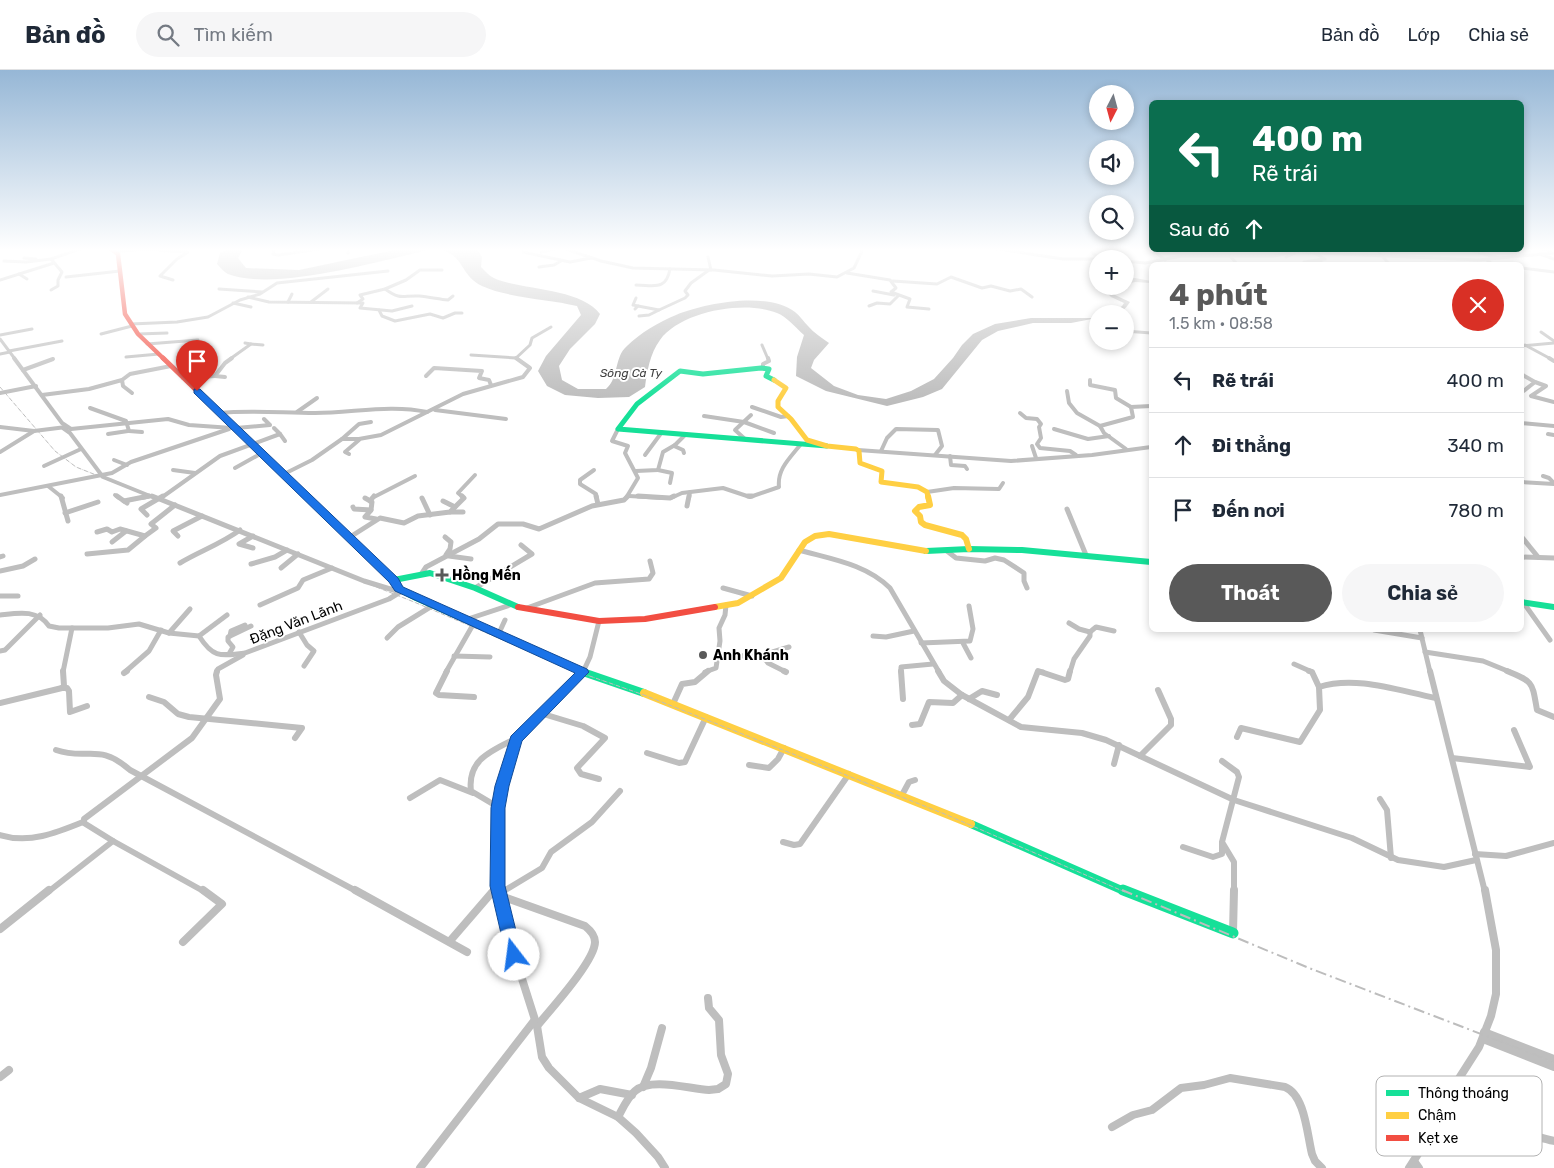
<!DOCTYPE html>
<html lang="vi">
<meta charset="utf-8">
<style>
:root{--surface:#fff;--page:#f6f6f7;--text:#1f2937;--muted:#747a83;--line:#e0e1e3;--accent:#595959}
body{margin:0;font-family:Rubik,sans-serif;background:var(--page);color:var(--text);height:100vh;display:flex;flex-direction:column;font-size:19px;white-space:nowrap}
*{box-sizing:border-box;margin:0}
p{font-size:16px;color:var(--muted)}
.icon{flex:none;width:28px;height:28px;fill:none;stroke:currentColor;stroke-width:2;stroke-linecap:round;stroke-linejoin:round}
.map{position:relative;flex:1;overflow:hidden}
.side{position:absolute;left:1149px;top:192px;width:375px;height:370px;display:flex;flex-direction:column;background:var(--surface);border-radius:8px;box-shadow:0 2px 8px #0003}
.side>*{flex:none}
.top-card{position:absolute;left:1149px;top:30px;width:375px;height:152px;border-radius:8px;box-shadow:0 2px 8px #0003;background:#0b6e4f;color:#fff;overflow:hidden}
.needle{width:32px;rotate:186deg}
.controls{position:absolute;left:1089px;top:15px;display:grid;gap:10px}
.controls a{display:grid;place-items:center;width:45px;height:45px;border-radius:50%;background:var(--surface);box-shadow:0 2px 8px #0003;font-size:25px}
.pin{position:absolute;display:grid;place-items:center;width:42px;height:42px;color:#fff;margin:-51px -21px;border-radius:50% 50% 50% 0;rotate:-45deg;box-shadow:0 0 5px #0007}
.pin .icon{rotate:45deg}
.me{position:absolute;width:55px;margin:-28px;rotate:345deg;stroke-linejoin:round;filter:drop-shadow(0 0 4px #0008)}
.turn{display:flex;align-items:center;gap:18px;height:105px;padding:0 20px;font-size:22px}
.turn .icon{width:65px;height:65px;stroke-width:2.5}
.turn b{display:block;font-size:35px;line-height:42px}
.then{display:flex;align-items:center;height:48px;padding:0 20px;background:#0003;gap:10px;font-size:19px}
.round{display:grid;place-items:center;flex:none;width:52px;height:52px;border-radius:26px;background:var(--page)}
.overview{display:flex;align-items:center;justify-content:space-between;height:85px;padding:0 20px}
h1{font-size:30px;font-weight:700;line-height:38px;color:var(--accent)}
.cta{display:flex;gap:10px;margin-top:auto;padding:10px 20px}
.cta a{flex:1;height:58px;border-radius:30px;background:var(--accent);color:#fff;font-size:20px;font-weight:700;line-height:58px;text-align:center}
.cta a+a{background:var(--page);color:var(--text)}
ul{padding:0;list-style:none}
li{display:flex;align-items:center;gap:15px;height:65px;padding:0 20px;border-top:1px solid var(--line)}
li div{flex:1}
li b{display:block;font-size:19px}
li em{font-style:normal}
header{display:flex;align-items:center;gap:30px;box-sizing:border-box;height:70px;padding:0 25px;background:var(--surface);border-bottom:1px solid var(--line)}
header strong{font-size:24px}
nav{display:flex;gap:28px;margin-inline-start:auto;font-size:18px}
.search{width:350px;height:45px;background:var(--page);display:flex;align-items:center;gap:12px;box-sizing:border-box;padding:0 18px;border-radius:28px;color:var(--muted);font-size:19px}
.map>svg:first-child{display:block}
.water{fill:#bcbcbc}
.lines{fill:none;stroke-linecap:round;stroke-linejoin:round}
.stream{stroke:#bcbcbc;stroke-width:1}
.river{fill:#bcbcbc;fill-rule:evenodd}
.street-far4{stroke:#bebebe;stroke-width:3}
.street-far3{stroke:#bebebe;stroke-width:4}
.street-far2{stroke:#bebebe;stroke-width:5}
.street-far1{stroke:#bebebe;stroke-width:6}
.street{stroke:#bebebe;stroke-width:8}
.fast-far3{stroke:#16e098;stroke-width:5}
.fast-far2{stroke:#16e098;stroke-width:6}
.fast-far1{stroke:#16e098;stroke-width:8}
.fast{stroke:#16e098;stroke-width:11}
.slow-far2{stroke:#ffcf43;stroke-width:5}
.slow-far1{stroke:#ffcf43;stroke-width:6}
.slow{stroke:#ffcf43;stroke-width:8}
.jam-far2{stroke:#f24e42;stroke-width:4.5}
.jam-far1{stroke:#f24e42;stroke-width:5}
.jam{stroke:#f24e42;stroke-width:6}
.rail-far1{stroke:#bdbdbd;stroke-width:1;stroke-dasharray:4.5 1 0.5 1;stroke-linecap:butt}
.rail{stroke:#bdbdbd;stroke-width:2;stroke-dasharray:11 4 2 4;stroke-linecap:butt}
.route{fill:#1a73e8;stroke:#114b97}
.poi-dot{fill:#595959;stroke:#fff;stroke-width:2}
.labels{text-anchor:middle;stroke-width:4;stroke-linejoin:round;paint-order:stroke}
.far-water-label{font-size:12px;font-style:italic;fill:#404040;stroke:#fff}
.poi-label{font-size:14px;font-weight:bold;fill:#000;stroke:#fff;text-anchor:start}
.street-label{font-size:14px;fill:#000;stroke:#fff}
.key{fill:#fff;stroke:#b2b2b2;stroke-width:1}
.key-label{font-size:14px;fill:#000}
</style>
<header>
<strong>Bản đồ</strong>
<div class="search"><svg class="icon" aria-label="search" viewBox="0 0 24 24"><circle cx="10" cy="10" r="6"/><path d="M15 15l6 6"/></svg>Tìm kiếm</div>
<nav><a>Bản đồ</a><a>Lớp</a><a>Chia sẻ</a></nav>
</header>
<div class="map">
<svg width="1554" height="1098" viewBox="0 0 1554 1098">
<rect width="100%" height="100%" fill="#fff"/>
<!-- water -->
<g class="water">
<path d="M228 179H243L238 188 246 198 299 200 399 179H432C383 190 274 222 228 204 224 202 220 197 217 194L220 183Z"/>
<path d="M436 179H477L482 187 481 197C485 201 490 207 496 209 524 220 581 218 600 244L595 254 570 279 559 296 562 310 578 319H606C619 308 614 287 627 276 640 263 659 252 676 245 705 233 768 221 795 242 800 246 804 252 808 256 814 263 822 268 829 273L814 290 811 298 834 316 858 325 886 329 911 321 934 309 953 288 962 275 973 264 995 254 1031 248H1097L1071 253H1033L998 261 982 270 942 319 923 327 887 336 826 321 796 306 797 287 804 265C796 258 786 246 777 243 745 230 681 241 660 270 650 283 647 302 645 317L629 327 598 328 565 325 547 316 538 301 546 286 581 245 577 236C549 229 508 228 482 216 458 204 466 184 436 179Z"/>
</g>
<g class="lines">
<!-- stream -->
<path class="stream" d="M987 179 997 180"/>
<!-- river -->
<g class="river">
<path d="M1135 208 1151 211V213L1135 212 1125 214V210Z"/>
<path d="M1106 216H1112L1109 219 1115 225 1130 232C1125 240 1120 244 1111 244L1122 236 1124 233 1111 227 1103 219Z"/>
<path d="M1521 351 1554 354V358L1521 355Z"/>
</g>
<!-- street-far4 -->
<g class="street-far4">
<path d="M348 179V183"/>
<path d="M566 179 601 191 633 198 714 200 772 206 809 204 837 207 854 198 863 179"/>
<path d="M998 179 1063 189H1107"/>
<path d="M1541 179 1551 181"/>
<path d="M156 180 188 182 177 189 160 206 173 210"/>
<path d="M274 180 273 184 278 185 319 179"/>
<path d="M1153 180 1165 190"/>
<path d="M1281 180 1291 181"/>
<path d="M1377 180 1390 195"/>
<path d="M1469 180 1499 188"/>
<path d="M117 181 158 179"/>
<path d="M523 182 570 192 591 188"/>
<path d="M541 182 555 179"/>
<path d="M1092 182 1098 188"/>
<path d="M1540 184 1554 189"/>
<path d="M1230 186 1238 195"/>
<path d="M708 187 711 200"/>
<path d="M1286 187 1295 183"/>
<path d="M24 188 36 189"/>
<path d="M51 189 80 179"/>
<path d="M1487 190 1492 194 1500 195"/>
<path d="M4 191 26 192 51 189 62 202 58 210V216L51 220"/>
<path d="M1125 191 1145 193 1182 186H1274L1295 182 1478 190 1554 183"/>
<path d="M1317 191 1327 195"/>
<path d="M1304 194V192L1325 189 1316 184"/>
<path d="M539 197 554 195 561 191"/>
<path d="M1521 198 1554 202"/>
<path d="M847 203 890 210 896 218 891 222 910 229 907 237 929 239"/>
<path d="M19 204 27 209"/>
<path d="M66 207 120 201"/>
<path d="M0 210 54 193"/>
<path d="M893 211 937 214 951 207 982 218 991 216 1010 221 1021 219 1032 227"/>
<path d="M636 215C654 215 666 221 670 199"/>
<path d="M219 219 262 222"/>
<path d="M385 219C402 231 402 225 419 226 429 227 439 229 448 230L453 226"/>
<path d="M873 221 894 225"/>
<path d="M248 227 269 232 363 233 360 238 392 241 412 236"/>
<path d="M636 228 633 235 638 236"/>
<path d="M288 232 292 224"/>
<path d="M311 232 328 219"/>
<path d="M233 233 251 237"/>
<path d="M357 233 363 229 360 225 385 219 406 210 420 200H442"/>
<path d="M869 236 877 233 890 234 898 226"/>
<path d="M635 239 638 236 659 240 685 228 688 225 685 221 691 213 709 200"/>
<path d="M379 240 382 246 395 251 430 244 443 248 455 243H462"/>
<path d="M639 246 649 245 659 240"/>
<path d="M131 254 177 252 208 247 240 230 260 224 277 213 388 201"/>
<path d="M1125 261 1151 263"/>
<path d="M1541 262 1554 271"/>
<path d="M101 264 132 256"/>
<path d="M138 264 167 263"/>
<path d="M0 265 32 259"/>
<path d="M0 269 15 289"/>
<path d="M147 274 198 270"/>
<path d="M251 274 263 275"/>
<path d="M762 275 768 289"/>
<path d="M1525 275 1551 289"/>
<path d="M1521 276 1554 273"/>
<path d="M9 281 62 271"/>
<path d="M0 284 10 282"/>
<path d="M471 285 516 288"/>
<path d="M126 287 159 284"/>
<path d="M230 289 251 274 245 273"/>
<path d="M518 289 516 288 530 275 532 268 551 257"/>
</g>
<!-- street-far3 -->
<g class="street-far3">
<path d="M14 288 62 353 71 359 168 349 189 355 232 358"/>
<path d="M1549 288 1554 291"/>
<path d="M763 298V294L769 291 768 288"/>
<path d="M23 300 53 289"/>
<path d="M1521 304 1535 312 1521 323"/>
<path d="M215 306 225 307"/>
<path d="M426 306 434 298 482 301 479 308 489 310 491 315"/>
<path d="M183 308 215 306 225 293 232 288"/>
<path d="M122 310 130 304 171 296"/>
<path d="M1090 310V315L1115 320 1116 328 1131 337"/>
<path d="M1535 312 1546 316 1531 326 1554 332"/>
<path d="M1067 321 1069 333 1077 343 1100 356 1104 363 1126 379"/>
<path d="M0 323 36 316"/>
<path d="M42 325 89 319 122 310 123 316 132 323"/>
<path d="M752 337 781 347 788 346"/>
<path d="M90 338 126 351 129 361 142 362"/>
<path d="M435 340 506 349"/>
<path d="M297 342 317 328"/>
<path d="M219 343C251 340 283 343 315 343 353 343 390 334 427 342"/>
<path d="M1020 343 1026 348 1037 349 1041 354 1039 357 1041 368 1037 374 1040 378 1070 381 1076 385"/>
<path d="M704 346 744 352 774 363"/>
<path d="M1100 356 1133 347 1131 337 1151 336"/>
<path d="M0 357 34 361 66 357"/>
<path d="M63 358 70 363 103 407 155 428"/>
<path d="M236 358 270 355 264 349"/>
<path d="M274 358 280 364"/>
<path d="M618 359 612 371 628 376 625 383 638 408 626 428"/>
<path d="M1054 359 1088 369 1109 366"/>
<path d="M108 364 128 361"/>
<path d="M1548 364 1554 365"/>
<path d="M342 369 359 354 371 352"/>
<path d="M745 369 735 360 751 345"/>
<path d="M1032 376 1036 388"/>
<path d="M858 380 1011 391 1092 385 1151 377"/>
<path d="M881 381 887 368 896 359 938 360 942 376 935 385"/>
<path d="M0 382 34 361"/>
<path d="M684 383 683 380 674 376 686 364"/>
<path d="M349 384 345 382 359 370"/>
<path d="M645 385 662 362"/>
<path d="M950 386 951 395 965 396 967 399"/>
<path d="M114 390 127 395"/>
<path d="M44 396 81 379"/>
<path d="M235 398 262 383"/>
<path d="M173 400 195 403"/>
<path d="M594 400 580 410V414L596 424 597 428"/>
<path d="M658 400 672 403 670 413"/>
<path d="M636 401 658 400 663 382 675 375"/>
<path d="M284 404 312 390 342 369H359L381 365 463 324 523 307 530 298 516 288"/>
<path d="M1543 406 1549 408 1554 413"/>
<path d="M1521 412 1554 414"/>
<path d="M48 416 63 428"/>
<path d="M927 422 954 418 999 419 1003 413"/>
<path d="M0 425 112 403 131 392 229 359"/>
<path d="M115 425 119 428"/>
<path d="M629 426 663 428"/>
<path d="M142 428 151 426"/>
<path d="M161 428 220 386 280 364 285 371"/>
<path d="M372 428 415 406"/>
<path d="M464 428 458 423 475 405"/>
<path d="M671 428 682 423 723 418 750 427 779 417C777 399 790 388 801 374"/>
<path d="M689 428 690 422"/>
</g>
<!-- street-far2 -->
<g class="street-far2">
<path d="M61 426 68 451"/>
<path d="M117 426 124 431"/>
<path d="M152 426 364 511 400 522"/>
<path d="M596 426 598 434"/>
<path d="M638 426 670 428 674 426"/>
<path d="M748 426H752"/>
<path d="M365 428 372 432 371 440 365 447 376 449"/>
<path d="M422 428 430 445"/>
<path d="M370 431 374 426"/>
<path d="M443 431 455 437"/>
<path d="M127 433 124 431 149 426"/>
<path d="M687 436 689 426"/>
<path d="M353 437 354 439 371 440"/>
<path d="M1067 439 1086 485"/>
<path d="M450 442H463"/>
<path d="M65 443 98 432"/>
<path d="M147 445 141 439 163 426"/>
<path d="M97 462 107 459 112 462 120 459 145 466 156 458 151 454 175 435"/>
<path d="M178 466 173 461 202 446"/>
<path d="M253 466 239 474 253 478"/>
<path d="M1521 466 1538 487"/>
<path d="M350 467 380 448 404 453 418 446 450 442 464 428 462 426"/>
<path d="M445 467 451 472 450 479 446 485"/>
<path d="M112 472 126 461"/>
<path d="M799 480C831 489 866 494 890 518L939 602"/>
<path d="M947 481 956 488 985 491 995 488 1004 490 1024 503V511L1027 518"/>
<path d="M87 484 128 480 145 466"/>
<path d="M449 486 471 489"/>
<path d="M0 487 3 486"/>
<path d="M1521 487 1554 488"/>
<path d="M180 493C200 481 221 474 240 460"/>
<path d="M251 494 275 487 287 480"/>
<path d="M281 498 298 484"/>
<path d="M0 501 23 496 35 489"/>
<path d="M422 503 426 497 479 469 498 454H523L539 459 592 436 624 430 628 426"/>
<path d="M475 518 532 484 521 475"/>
<path d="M723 518 752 526"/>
<path d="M0 526H18"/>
<path d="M1523 532 1550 570"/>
<path d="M260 535 298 518 303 510 332 498"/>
<path d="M527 538 595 513 649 509 653 503 650 491"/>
<path d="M0 545C18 543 37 539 49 556L59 558H108L139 554 169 563 199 566C213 588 220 586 245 583L389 529 402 521"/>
<path d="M465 550 510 535"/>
<path d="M1069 553 1079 559 1090 562V566L1074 589 1070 602"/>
<path d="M1374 560 1422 568"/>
<path d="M1420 560 1430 602"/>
<path d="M299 562 307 575 314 581 304 596"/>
<path d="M1090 562 1096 557 1114 561"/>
<path d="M169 563 190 539"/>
<path d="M499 563 505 550"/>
<path d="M199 566 227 545"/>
<path d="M230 566 231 561 245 555"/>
<path d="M873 566 886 567 914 561"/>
<path d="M387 568 398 557 432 536"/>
<path d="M921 573 970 571 973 559 969 536"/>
<path d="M963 573 971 588"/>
<path d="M0 581 5 580 40 545"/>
<path d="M1425 582 1483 591 1510 602"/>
<path d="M229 584 233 577 228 571V567L251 556"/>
<path d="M762 585 789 577"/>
<path d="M454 586 490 587"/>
<path d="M718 587 762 585 768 593 786 602"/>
<path d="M1294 594 1312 602"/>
<path d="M63 602 72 558"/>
<path d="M125 602 149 581 161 560"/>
<path d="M217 602 218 599 243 585"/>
<path d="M446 602 474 553"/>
<path d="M583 602 590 587 599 551"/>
<path d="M705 602 716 598 720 571 719 558 725 545 726 535"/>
<path d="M901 602V597L933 594"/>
<path d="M1038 602H1043"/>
</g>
<!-- street-far1 -->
<g class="street-far1">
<path d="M447 601 436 623 439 625 474 627"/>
<path d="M784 601 786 602"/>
<path d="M901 601 903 629"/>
<path d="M938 601 944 611 962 625 1021 657 1082 663 1106 670 1234 730 1352 768 1398 790 1444 797 1476 790"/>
<path d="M1309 601 1312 602 1319 617"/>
<path d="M1430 601 1485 822"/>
<path d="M1507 601C1534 612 1532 612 1537 640L1554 647"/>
<path d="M124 603 127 601"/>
<path d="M62 618H67L69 621 70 642 87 636"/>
<path d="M149 627 164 632 178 644 189 647 302 658 295 668"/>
<path d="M969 629 982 621 997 625"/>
<path d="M0 633 62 618 64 616 63 601"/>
<path d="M673 634 682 614 695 612 708 601"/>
<path d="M540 643 583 656 605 668 577 698 581 704 599 709"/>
<path d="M1009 650 1028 627 1038 601 1065 610 1068 609 1070 601"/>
<path d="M912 655 920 654 929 632 953 633 962 625"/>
<path d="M1237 667 1241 658 1300 672 1320 640 1319 617C1356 605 1399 621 1436 628"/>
<path d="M56 680C88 691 98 672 130 700L358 822"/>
<path d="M647 683 679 693 685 692 706 647"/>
<path d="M1140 686 1171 655V649L1158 620"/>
<path d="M1452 688 1530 697 1514 660"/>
<path d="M1222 691 1237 702 1239 707 1222 772 1234 792V822"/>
<path d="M1114 694 1119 675"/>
<path d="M749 695 769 698 778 689 784 678"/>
<path d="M902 725 909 712 915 710"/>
<path d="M410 728 440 710 473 723"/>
<path d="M1380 729 1387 740 1391 788"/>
<path d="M498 737 471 721C467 690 491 681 515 669"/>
<path d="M0 765C29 774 56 763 83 752"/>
<path d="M113 771 205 822"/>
<path d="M783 772 794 775 800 774 849 704"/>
<path d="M1183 777 1213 787 1222 784V773"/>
<path d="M1475 784 1506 786 1554 773"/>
<path d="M48 822 113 771 84 753V749L192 668 220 629 216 605 217 601"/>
<path d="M493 822 498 816"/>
<path d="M499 822 498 737 513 674 584 601"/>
<path d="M502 822 542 798 551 782 592 752 620 721"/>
</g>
<!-- street -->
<g class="street">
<path d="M355 820 467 882"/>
<path d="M499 820 509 868 537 956 542 987 549 998 579 1028 618 1047 636 1063 658 1087 665 1098"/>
<path d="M500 823 504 820"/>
<path d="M501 826 585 856C590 860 595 865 595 872 595 891 550 940 537 956"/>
<path d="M0 859 49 820"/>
<path d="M1233 862 1234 820"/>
<path d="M450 871 494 820"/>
<path d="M183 872 222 834 203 820"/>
<path d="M1484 962 1554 989"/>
<path d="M1483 969 1554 997"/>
<path d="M0 1007 9 1000"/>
<path d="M643 1017 651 998 662 958"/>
<path d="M579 1028 600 1019 632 1025"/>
<path d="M1443 1033C1477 1054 1515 1061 1554 1071"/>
<path d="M618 1047C623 1038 627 1028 635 1021 651 1007 689 1019 709 1020L718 1019 726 1014 728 1004 721 985 719 950 709 938 708 928"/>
<path d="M1112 1057 1133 1045 1152 1040 1181 1018 1204 1015 1230 1008 1285 1017C1305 1025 1307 1064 1312 1084L1315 1091 1322 1098"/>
<path d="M1414 1091 1419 1098"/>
<path d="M420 1098 534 951"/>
<path d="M1409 1098 1429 1067 1442 1035 1479 977 1491 946 1496 924V880L1485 820"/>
</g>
<!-- fast-far3 -->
<path class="fast-far3" d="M774 310 766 306 769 299 761 298 703 304 680 301 637 334 618 359 827 376"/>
<!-- fast-far2 -->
<g class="fast-far2">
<path d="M309 429 394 510 430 503 475 518 518 537"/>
<path d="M926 481 969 479 1022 480 1151 492"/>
<path d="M394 510 399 519 416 528 583 602"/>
<path d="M1521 532 1554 537"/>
</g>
<!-- fast-far1 -->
<g class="fast-far1">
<path d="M580 601 644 623"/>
<path d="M971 754 1126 822"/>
</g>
<!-- fast -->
<path class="fast" d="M1123 820 1233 863"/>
<!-- slow-far2 -->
<path class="slow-far2" d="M774 310 786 318 778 331V337L791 349 807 370 827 376 856 379 859 381 860 393 882 401 881 412 918 417 927 422 928 428"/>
<!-- slow-far1 -->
<g class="slow-far1">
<path d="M928 426 930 435 919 437 915 441 920 446 921 452 925 455 962 465 966 469 969 479"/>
<path d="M715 537 738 533 781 508 805 472 815 466 829 464 926 481"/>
</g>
<!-- slow -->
<path class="slow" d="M644 623 971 754"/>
<!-- jam-far2 -->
<path class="jam-far2" d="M111 179 118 184 125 244 138 264 164 289"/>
<!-- jam-far1 -->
<path class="jam-far1" d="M163 288 308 428"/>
<!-- jam -->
<g class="jam">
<path d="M306 426 309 429"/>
<path d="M518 537 599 551 645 549 715 537"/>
</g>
<!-- rail-far1 -->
<path class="rail-far1" d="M0 317 55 381 76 397 414 532 581 603 644 625 947 745 1125 822"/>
<!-- rail -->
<path class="rail" d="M1122 820 1309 898 1554 992"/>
</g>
<!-- sky -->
<linearGradient id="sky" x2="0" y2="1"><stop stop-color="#96b7d6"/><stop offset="0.54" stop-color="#fff"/><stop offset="1" stop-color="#fff" stop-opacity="0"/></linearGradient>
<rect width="1554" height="333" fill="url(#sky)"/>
<!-- route -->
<path class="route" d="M194 319H200L398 508 403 517 587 599 589 602 522 671 509 716 505 738V816L522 885 520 890 514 892 509 890 506 885 490 816 491 738 495 716 511 666 575 603 395 521 389 512 194 323Z"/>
<!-- markers -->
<g class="poi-dot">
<path d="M439.5 497.5h5v5h5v5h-5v5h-5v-5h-5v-5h5z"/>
<circle cx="703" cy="585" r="5"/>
</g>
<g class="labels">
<!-- far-water labels -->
<g class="far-water-label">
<text x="631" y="307">Sông Cà Ty</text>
</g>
<!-- poi labels -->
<g class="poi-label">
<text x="452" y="510">Hồng Mến</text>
<text x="713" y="590">Anh Khánh</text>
</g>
<!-- street labels -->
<g class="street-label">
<text transform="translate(296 552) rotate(-21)" y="5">Đặng Văn Lãnh</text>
</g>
</g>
<!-- legend -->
<rect x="1376" y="1006" width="166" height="80" rx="8" class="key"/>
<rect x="1386" y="1020" width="23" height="6" fill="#16e098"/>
<rect x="1386" y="1042" width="23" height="7" fill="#ffcf43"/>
<rect x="1386" y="1065" width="23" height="6" fill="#f24e42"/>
<g class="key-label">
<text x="1418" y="1028">Thông thoáng</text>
<text x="1418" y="1050">Chậm</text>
<text x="1418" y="1073">Kẹt xe</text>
</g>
</svg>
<div class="controls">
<a><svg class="needle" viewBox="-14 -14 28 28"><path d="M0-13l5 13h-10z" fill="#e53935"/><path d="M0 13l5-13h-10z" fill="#747a83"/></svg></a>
<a><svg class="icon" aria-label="sound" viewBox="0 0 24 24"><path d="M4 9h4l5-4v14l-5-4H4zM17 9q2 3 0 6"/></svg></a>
<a><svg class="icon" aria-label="search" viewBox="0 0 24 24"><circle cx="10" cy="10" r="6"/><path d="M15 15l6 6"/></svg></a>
<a>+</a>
<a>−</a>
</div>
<div class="pin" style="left:197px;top:321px;background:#d93025"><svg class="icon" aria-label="arrive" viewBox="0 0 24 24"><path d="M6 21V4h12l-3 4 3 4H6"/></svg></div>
<svg class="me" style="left:514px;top:885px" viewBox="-20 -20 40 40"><circle r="19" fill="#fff"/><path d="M0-13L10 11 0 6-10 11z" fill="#1a73e8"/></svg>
<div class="top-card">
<div class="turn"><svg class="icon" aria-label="left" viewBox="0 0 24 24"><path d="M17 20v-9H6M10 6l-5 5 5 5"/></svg><div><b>400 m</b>Rẽ trái</div></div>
<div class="then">Sau đó<svg class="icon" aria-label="ahead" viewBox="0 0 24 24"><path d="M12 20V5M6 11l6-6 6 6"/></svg></div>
</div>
<section class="side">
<div class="overview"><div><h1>4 phút</h1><p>1.5 km · 08:58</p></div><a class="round" style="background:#d93025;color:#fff"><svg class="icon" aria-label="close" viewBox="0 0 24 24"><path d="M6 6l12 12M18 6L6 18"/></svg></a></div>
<ul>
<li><svg class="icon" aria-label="left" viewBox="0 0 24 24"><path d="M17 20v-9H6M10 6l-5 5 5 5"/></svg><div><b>Rẽ trái</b></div><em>400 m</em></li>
<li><svg class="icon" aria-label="ahead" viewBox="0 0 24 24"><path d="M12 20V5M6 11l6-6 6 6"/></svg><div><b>Đi thẳng</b></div><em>340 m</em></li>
<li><svg class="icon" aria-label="arrive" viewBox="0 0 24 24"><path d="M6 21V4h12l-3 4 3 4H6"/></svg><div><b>Đến nơi</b></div><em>780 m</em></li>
</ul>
<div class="cta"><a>Thoát</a><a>Chia sẻ</a></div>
</section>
</div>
